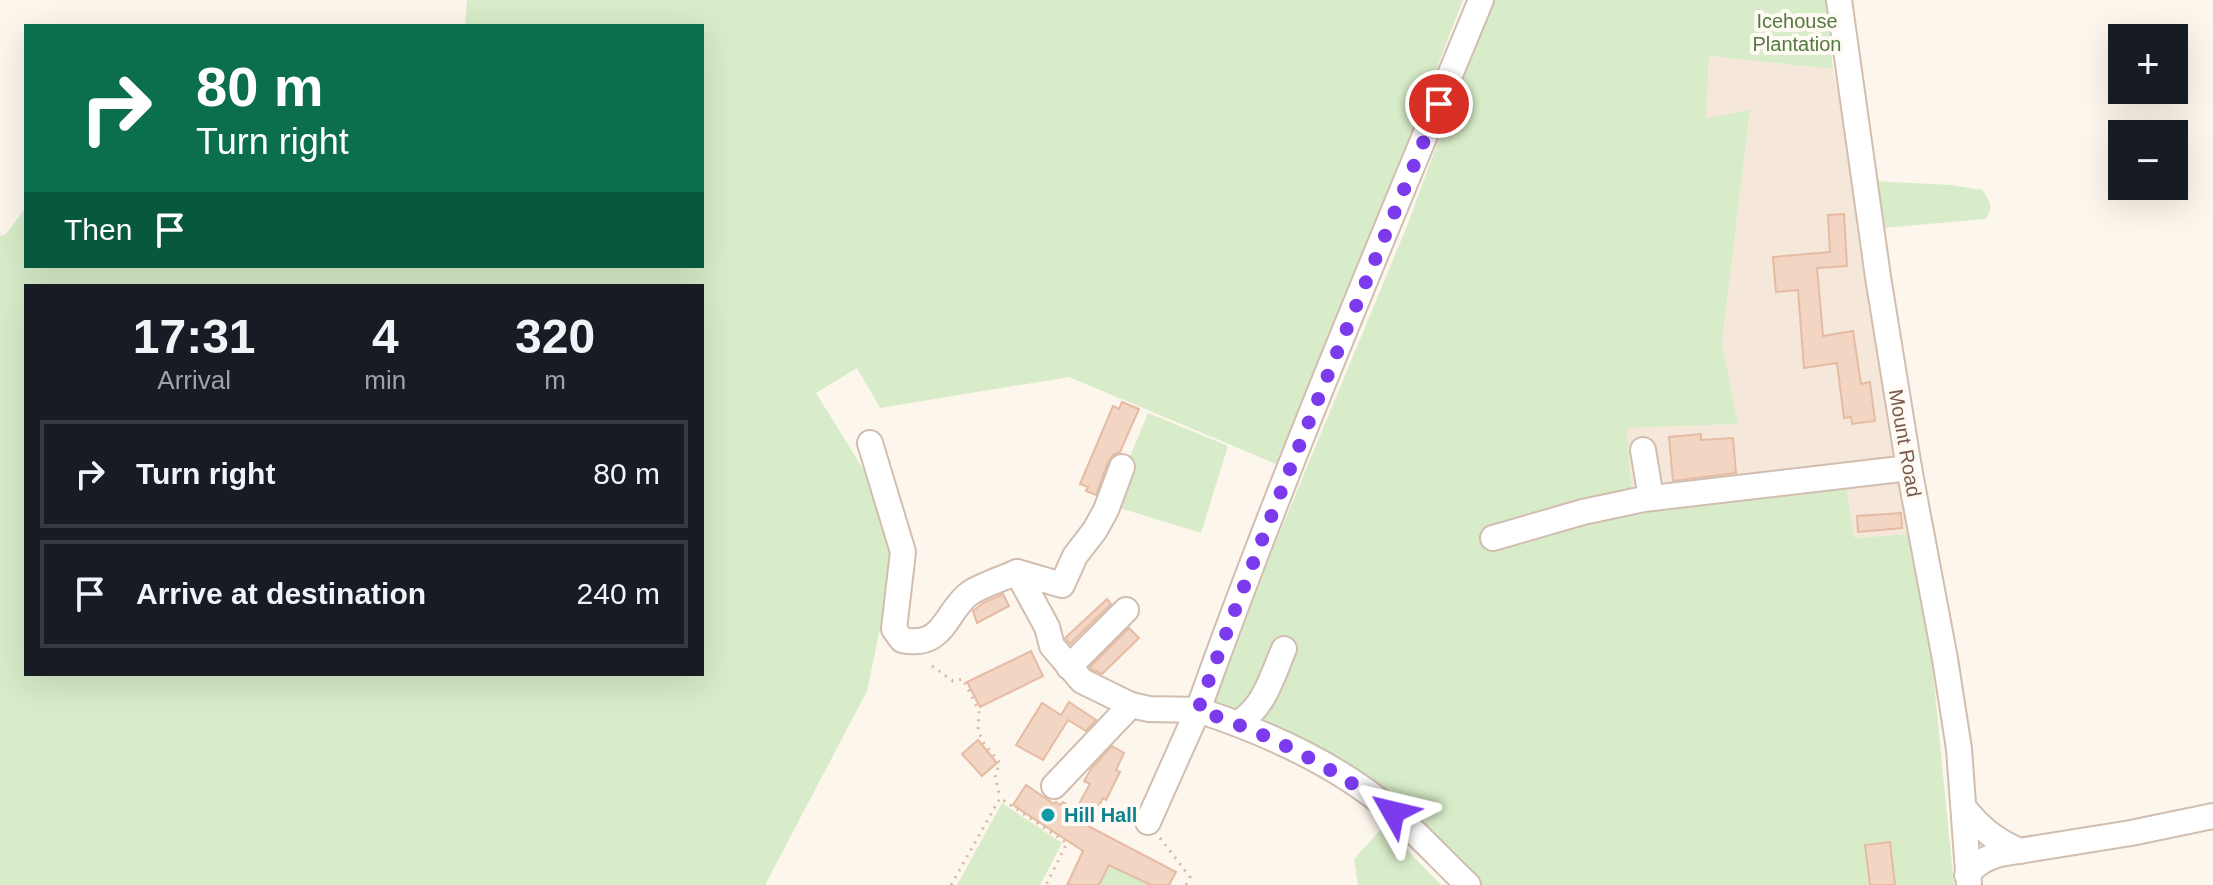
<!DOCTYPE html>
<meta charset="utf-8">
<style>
:root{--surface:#171b24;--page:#242831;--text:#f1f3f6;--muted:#9ea1a6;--line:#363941}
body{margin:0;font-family:Arial,sans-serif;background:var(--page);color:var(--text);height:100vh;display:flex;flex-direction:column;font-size:30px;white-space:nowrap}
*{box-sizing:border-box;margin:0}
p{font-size:26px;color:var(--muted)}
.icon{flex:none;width:44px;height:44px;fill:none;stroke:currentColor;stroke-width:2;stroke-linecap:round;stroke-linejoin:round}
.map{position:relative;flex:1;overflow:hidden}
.side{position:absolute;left:24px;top:284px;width:680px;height:392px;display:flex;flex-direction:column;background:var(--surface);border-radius:0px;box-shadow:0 8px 32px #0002}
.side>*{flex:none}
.banner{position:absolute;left:24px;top:24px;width:680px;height:244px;border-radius:0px;box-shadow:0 8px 32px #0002;background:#0b6e4f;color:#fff;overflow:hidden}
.controls{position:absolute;left:2108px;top:24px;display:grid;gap:16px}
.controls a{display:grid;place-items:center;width:80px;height:80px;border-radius:0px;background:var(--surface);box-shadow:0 8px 32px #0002;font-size:40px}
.pin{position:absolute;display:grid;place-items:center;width:68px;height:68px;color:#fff;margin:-34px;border:4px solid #fff;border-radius:50%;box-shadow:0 2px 8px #0007}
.me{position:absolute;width:88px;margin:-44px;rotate:307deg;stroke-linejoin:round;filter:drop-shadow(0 0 6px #0008)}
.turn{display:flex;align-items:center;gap:28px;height:168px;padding:0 40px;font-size:36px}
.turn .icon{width:104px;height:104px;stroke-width:2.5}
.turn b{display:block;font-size:56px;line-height:68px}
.then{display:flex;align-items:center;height:76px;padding:0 40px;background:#0003;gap:16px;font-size:30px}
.eta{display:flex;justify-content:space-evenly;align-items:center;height:136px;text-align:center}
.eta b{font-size:48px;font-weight:600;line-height:56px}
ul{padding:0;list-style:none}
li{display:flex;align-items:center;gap:24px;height:108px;margin:0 16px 12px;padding:0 24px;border:4px solid var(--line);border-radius:0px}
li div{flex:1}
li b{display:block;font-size:30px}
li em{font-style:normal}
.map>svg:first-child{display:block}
.residential{fill:#f5e8da}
.green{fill:#d8ecc9;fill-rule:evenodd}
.building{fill:#f3d5c3;stroke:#e6bba3;stroke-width:2}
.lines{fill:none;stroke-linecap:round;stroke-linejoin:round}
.minor-casing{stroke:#d1beb0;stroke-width:28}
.path{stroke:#d9b8a5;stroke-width:3;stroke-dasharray:2 6;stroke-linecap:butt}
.minor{stroke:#fff;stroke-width:24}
.route{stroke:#7c3aed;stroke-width:14;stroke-dasharray:0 25.2}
.culture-dot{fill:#0f9aa8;stroke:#fffaf3;stroke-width:3}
.labels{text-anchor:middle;stroke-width:8;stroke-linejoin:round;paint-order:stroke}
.park-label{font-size:20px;fill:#537a41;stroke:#fffaf3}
.street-label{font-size:20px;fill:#7a5c4d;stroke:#fffaf3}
.culture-label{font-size:20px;font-weight:bold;fill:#0d838f;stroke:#fffaf3;text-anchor:start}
</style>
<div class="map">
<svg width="2213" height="885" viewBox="0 0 2213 885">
<rect width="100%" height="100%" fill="#fdf6ec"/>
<!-- residential -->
<path class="residential" d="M1709 56 1833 69 1841 105 1859 245 1909 534 1854 538 1846 483 1633 509 1627 428 1738 424 1722 343 1750 110 1705 118Z"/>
<!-- green -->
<g class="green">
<path d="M467 0H1463L1283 467 1069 377 880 408 857 368 816 393 868 477 893 550 883 614 867 691 765 885H0V236L6 234 23 211 26 210V266H702V26H465ZM26 286H702V674H26Z"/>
<path d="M1490 0H1826L1833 69 1709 56 1706 118 1750 110 1722 343 1738 424 1627 428 1633 509 1846 483 1854 538 1909 534 1932 662 1954 885H1476L1396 809 1218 705 1215 699 1216 686 1407 226Z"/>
<path d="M1872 181 1951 185 1982 190C1990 201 1994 206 1986 219L1882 228Z"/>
<path d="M1148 413 1228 446 1201 533 1110 505Z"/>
<path d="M1002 803 1062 843 1040 885H957Z"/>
<path d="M1384 826 1441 885H1358L1354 859Z"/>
<path d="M1109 865 1151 885H1099Z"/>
</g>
<!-- building -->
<g class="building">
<path d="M1844 214 1847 266 1817 268 1823 336 1853 331 1861 384 1870 382 1875 421 1852 424 1851 417 1844 418 1837 363 1804 368 1798 290 1776 292 1773 257 1830 252 1828 215Z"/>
<path d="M1122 402 1139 409 1120 452 1113 455 1108 462 1096 495 1086 491 1088 487 1080 484 1113 406 1119 409Z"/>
<path d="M1701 434V440L1733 438 1736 473 1673 481 1669 437Z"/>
<path d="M1901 513 1902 528 1858 532 1857 516Z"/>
<path d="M1003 594 1009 606 977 623 973 611 983 603Z"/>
<path d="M1107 599 1111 604 1070 644 1065 638Z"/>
<path d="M1129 628 1139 638 1102 674 1091 669 1090 667Z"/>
<path d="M1031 651 1043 676 980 707 967 682Z"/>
<path d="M1069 702 1096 720 1086 731 1068 720 1043 760 1016 745 1042 703 1061 715Z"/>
<path d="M978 740 997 763 982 776 962 754Z"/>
<path d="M1112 746 1124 753 1116 770 1120 772 1106 800 1103 798 1088 826 1176 872 1169 885H1151L1109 865 1099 885H1067L1083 851 1013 805 1026 785 1054 804 1056 802 1060 805 1063 802 1075 811 1090 784 1084 781 1091 769Z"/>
<path d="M1890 842 1895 885H1870L1865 845Z"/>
</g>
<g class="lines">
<!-- minor casing -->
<g class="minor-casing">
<g id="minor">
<path d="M1839 0 1878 277 1909 468 1945 659 1959 749 1969 885"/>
<path d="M870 443 903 552 894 629 902 640C945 649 945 611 970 593 984 584 1002 579 1017 572L1062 585 1075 556 1095 530 1106 510 1122 467"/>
<path d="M1643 450 1651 498"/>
<path d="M1493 538 1583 512 1644 499 1909 468"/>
<path d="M1017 572 1047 627 1052 646 1082 681 1131 705 1149 709 1198 710C1284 470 1384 235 1481 0"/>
<path d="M1069 667 1126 610"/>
<path d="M1238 723C1265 707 1272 676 1284 649"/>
<path d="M1054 786 1131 705"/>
<path d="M1964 808C1980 828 1996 841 2020 851"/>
<path d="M1148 822 1198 710C1268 733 1337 764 1393 812 1419 835 1443 861 1468 885"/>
<path d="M1967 875C1976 863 1986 858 2000 854L2131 833 2213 816"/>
</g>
</g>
<!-- path -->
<g class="path">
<path d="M932 666 953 681 963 679 979 711 978 730 983 742 1000 763 995 775 1000 798"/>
<path d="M1160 838 1190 877 1186 885"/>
<path d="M951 885 1000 798 1067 843 1046 885"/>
</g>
<!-- minor -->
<use href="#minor" class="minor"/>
</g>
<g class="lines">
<!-- route -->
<path class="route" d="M1393 812C1333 767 1270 734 1198 710 1272 505 1357 305 1439 104"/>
</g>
<!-- markers -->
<circle class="culture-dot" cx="1048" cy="815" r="8"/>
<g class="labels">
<!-- park labels -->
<g class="park-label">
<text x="1797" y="28">Icehouse<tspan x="1797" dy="23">Plantation</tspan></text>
</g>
<!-- street labels -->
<g class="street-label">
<text transform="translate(1905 443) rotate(80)" y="7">Mount Road</text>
</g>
<!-- culture labels -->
<g class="culture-label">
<text x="1064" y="822">Hill Hall</text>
</g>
</g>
</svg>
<div class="controls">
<a>+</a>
<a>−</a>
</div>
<div class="pin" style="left:1439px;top:104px;background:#d93025"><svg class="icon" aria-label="arrive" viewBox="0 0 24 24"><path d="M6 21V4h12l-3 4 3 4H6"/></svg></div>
<svg class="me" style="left:1393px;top:812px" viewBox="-20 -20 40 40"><path d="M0-17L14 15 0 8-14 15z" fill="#7c3aed" stroke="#fff" stroke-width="4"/></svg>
<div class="banner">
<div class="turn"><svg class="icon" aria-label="right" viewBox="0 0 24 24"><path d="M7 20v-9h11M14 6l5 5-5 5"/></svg><div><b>80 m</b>Turn right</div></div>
<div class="then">Then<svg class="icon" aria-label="arrive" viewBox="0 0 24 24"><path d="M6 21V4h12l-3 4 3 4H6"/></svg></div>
</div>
<section class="side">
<div class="eta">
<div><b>17:31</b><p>Arrival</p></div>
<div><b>4</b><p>min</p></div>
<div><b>320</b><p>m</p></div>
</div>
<ul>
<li><svg class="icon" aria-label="right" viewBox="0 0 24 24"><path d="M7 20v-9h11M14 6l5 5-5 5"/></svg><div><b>Turn right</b></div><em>80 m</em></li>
<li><svg class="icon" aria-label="arrive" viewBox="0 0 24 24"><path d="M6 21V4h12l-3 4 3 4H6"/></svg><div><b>Arrive at destination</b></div><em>240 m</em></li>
</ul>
</section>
</div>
